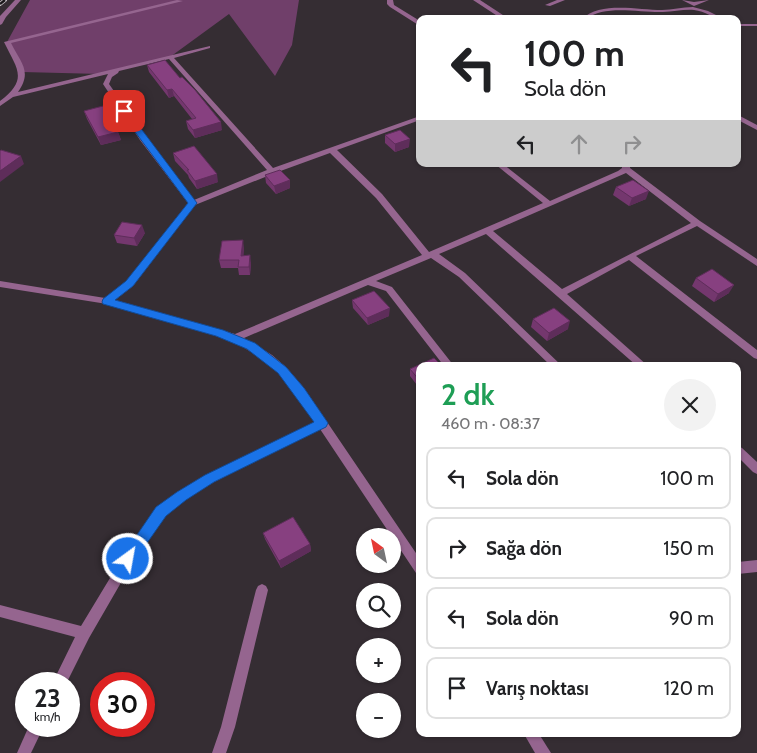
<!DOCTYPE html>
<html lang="tr">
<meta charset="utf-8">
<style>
:root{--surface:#fff;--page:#f2f2f2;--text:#202124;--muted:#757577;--line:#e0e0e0}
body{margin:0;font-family:Cabin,sans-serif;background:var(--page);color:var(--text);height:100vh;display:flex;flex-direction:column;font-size:19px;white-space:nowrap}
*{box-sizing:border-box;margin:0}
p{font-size:16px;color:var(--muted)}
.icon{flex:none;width:28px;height:28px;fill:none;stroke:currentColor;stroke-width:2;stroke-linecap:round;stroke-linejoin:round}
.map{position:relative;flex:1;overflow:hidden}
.details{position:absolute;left:416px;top:362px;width:325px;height:375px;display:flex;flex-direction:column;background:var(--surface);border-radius:10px;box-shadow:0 1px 4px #0004}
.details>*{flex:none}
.hud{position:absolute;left:416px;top:15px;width:325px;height:152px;border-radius:10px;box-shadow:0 1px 4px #0004;background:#fff;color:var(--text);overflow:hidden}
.needle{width:32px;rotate:327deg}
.controls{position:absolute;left:356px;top:528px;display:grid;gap:10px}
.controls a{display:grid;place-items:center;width:45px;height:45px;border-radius:50%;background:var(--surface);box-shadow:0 1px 4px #0004;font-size:25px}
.speed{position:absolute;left:15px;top:672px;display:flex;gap:10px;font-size:25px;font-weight:700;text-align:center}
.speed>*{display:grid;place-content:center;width:65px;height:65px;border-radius:50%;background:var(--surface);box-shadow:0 1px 4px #0004;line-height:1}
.speed small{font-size:12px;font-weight:400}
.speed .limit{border:8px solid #d22;background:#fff;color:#111}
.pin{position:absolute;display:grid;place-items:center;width:42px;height:42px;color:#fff;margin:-21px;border-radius:10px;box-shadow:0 2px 8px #0006}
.me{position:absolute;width:55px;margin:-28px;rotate:32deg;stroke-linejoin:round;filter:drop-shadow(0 0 4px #0008)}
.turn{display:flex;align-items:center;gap:18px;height:105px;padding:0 25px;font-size:22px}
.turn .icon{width:65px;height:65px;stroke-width:2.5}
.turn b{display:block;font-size:35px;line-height:42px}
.lanes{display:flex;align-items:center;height:48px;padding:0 25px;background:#0003;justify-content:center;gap:25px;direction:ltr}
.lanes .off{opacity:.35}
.round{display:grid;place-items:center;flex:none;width:52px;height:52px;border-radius:26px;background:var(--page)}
.head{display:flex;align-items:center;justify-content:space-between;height:85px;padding:0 25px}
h1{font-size:30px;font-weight:600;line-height:38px;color:#1e9e55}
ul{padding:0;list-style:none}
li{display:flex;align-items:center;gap:15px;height:62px;margin:0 10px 8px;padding:0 15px;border:2px solid var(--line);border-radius:10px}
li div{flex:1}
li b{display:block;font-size:19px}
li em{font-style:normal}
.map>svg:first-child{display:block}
.green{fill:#703f6a}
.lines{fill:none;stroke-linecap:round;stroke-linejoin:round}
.service{fill:#95658f;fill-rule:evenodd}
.minor{fill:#95658f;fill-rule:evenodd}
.rail-casing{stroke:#cec9cd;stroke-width:4}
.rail{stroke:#1a171a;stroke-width:2.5;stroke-dasharray:7;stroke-linecap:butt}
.wall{fill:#74376e}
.shaded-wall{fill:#5e2d5a}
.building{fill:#874080;stroke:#5e2d5a}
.route{fill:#1a73e8;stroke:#114b97}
</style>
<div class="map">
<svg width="757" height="753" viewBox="0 0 757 753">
<rect width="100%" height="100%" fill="#352d33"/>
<!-- green -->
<path class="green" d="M30 0H299L292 45 275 76 229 14 170 57 101 74 22 72 7 42Z"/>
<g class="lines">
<!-- service -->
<g class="service">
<path d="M693 7 708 11 724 19C714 19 705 11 694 10 684 9 674 12 663 12 642 13 603 4 587 19H582C600 1 638 10 662 10 672 10 682 7 693 7Z"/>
<rect x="738" y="24" width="19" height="2"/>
</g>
<!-- minor -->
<g class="minor">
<path d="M15 0H21L6 17 2 24 0 25V16Z"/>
<path d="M177 0 183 1 11 43C20 62 33 71 18 92L210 46V48L174 58 273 168 420 116V120L337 150 382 194 429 252 543 203 495 164H503L550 201 618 171 622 168V164H630V168L700 221 757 259V266L697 226 636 256 757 350V359L754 358 629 260 567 294 648 366H637L486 234 439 254 465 273 562 366H551L459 277 431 258 376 281 392 287 454 366H444L386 291 368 285 244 338 272 355 286 367 304 388 420 559V575L416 573 320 429 214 482 185 500 165 516 141 548 89 638 66 684H52L75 637 0 617V605L81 626 133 540 157 508 177 492 206 476 315 422 296 394 278 373 266 361 233 341 107 304 0 287V281L105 298 127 282 188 203 140 140 103 84 108 74 13 97 0 106V101C29 79 17 69 4 42ZM169 59 267 170 194 200 146 136 109 84 112 77 118 73 119 71ZM330 153 376 198 422 255 235 334 115 300 133 286 195 205 275 173ZM626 173 691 223 562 289 493 231Z"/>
<path d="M387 0H393L394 5 420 21V26L390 7 387 4Z"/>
<path d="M473 0H480L509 19H502Z"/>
<path d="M557 0H565L550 6 545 5Z"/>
<path d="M682 0 694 2 709 0 694 6Z"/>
<path d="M738 115 757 125V130L738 120Z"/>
<path d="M738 446 742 448 757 462V474L753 472 738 457Z"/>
<path d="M757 560V572L738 574V562Z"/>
<path d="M262 584 266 586 268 590 235 727 226 753H212L221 727 256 590 258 586Z"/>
<path d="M29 726H44L31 753H17Z"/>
<path d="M524 734H539L551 753H535Z"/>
</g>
<!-- rail casing -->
<g class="rail-casing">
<path id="rail" d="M0 4 5 0"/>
</g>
<!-- rail -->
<use href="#rail" class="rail"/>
</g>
<!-- wall -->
<g class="wall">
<path d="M147 65 222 130 195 138 188 129 186 121 192 119 174 96 169 98 149 72Z"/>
<path d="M84 111 118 132 121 140 101 145 87 119Z"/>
<path d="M385 135 409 147 395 152 385 143Z"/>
<path d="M173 153 218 182 197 189 189 178 188 175 175 161Z"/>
<path d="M265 175 290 180V188L276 194 266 183Z"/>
<path d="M616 187 646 199 629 206 613 195Z"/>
<path d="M145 233 137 246 117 243 114 235Z"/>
<path d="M244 248 243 256 251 263 250 275H239L238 268H221L219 260Z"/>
<path d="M696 278 729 293 714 302 692 286Z"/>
<path d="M352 300 389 316 368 325 353 308Z"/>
<path d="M533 319 568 329 547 341 531 327Z"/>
<path d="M420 366V389L410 376V369Z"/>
<path d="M263 533 310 544 311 551 281 568 265 539Z"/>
</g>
<!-- shaded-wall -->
<g class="shaded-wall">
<path d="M172 89 174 96 169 98 167 90Z"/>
<path d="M221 122 222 130 195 138 193 130Z"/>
<path d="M118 132 121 140 101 145 98 137Z"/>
<path d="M410 139 409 147 395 152V144Z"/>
<path d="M21 156 24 164 0 182V171Z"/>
<path d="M217 174 218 182 197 189 195 181Z"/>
<path d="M290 180V188L276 194 274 186Z"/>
<path d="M649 191 646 199 629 206 632 198Z"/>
<path d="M142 225 145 233 137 246 134 238Z"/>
<path d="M243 240 244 248 243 264 241 256Z"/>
<path d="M250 255 251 263 250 275 249 267Z"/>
<path d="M734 285 729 293 714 302 718 294Z"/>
<path d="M390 308 389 316 368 325 367 318Z"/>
<path d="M570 321 568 329 547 341 549 333Z"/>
<path d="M310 544 311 551 281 568 279 561Z"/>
</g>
<!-- building -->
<g class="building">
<path d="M165 60 180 78 182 77 195 90 221 122 193 130 186 121 196 118 172 89 167 90 147 65Z"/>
<path d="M103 106 118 132 98 137 84 111Z"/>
<path d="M400 130 410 139 395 144 385 135Z"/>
<path d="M194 146 217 174 195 181 187 170H189L173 153Z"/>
<path d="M1 150 21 156 0 171V151Z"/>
<path d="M280 170 290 180 274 186 265 175Z"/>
<path d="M633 180 649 191 632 198 616 187Z"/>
<path d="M122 222 142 225 134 238 114 235Z"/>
<path d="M243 240 241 256 250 255 249 267H238L239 260H219L222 241Z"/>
<path d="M712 269 734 285 718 294 696 278Z"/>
<path d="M374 291 390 308 367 318 352 300Z"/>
<path d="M554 308 570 321 549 333 533 319Z"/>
<path d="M434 358 442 366H420V381L410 369Z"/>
<path d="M293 517 310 544 279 561 263 533Z"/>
</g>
<!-- route -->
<path class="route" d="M121 110H127L197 203 133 286 115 300 223 330 255 343 286 367 304 388 328 423 326 427 214 482 186 500 166 516 133 563 128 565 124 563 122 559 124 554 156 507 177 492 205 475 314 422 278 373 247 349 216 336 103 304 102 302 103 299 126 281 188 203 121 113Z"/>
</svg>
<div class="controls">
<a><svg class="needle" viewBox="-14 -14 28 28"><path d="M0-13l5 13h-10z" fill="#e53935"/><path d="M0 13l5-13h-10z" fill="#757577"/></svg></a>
<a><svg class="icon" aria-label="search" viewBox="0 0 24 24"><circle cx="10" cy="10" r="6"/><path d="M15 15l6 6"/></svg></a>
<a>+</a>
<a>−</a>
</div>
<div class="speed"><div>23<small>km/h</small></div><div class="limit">30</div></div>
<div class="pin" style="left:124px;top:111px;background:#d93025"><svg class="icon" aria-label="arrive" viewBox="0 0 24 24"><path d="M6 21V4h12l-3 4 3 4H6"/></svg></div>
<svg class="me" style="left:128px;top:559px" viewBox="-20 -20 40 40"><circle r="17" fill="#1a73e8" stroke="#fff" stroke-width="3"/><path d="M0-11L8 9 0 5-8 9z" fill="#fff"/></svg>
<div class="hud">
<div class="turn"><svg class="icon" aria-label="left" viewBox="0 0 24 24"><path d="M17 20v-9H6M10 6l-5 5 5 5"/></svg><div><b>100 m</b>Sola dön</div></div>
<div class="lanes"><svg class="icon" aria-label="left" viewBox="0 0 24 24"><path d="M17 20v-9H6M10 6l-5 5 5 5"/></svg><svg class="icon off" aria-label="ahead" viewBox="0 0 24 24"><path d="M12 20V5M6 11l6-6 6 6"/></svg><svg class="icon off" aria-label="right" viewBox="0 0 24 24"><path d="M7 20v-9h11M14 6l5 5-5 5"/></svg></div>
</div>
<section class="details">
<div class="head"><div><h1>2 dk</h1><p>460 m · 08:37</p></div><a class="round"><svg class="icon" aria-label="close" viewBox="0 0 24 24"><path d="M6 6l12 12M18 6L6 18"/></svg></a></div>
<ul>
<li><svg class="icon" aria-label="left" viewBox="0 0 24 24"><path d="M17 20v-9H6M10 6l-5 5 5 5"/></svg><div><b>Sola dön</b></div><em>100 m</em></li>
<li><svg class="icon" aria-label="right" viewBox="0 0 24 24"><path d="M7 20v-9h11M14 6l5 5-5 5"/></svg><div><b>Sağa dön</b></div><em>150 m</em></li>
<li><svg class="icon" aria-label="left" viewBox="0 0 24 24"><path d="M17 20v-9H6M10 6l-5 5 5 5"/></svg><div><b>Sola dön</b></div><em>90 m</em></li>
<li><svg class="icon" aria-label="arrive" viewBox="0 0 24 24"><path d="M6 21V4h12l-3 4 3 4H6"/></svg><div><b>Varış noktası</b></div><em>120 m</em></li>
</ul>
</section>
</div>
